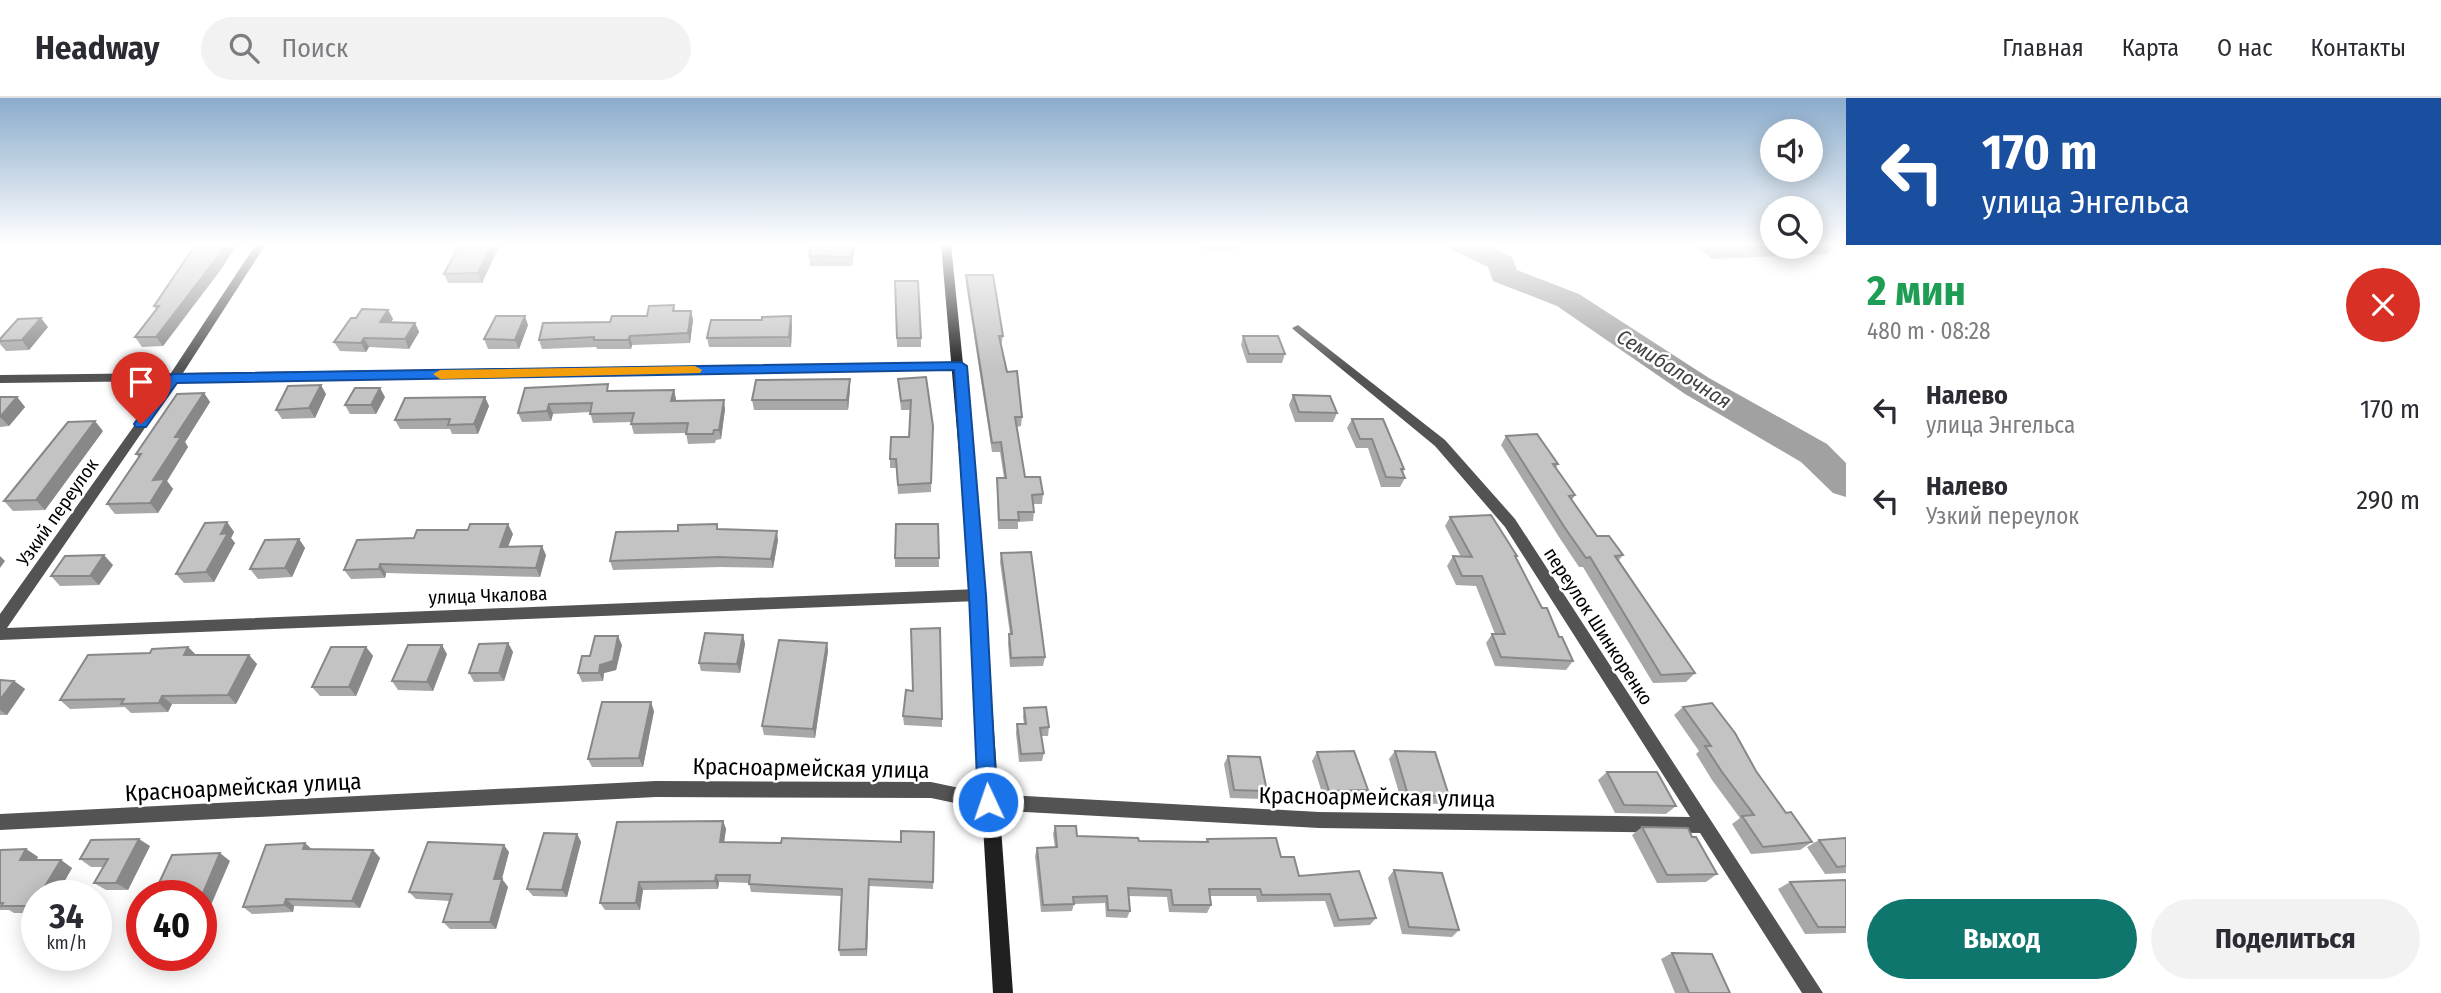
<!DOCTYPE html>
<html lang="ru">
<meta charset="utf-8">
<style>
:root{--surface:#fff;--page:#f2f2f3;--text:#2b2b33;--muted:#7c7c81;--line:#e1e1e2;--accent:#0f766e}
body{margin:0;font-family:"Fira Sans Condensed",sans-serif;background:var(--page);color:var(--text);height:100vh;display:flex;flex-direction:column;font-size:26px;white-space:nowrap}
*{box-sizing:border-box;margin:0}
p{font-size:23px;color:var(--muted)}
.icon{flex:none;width:38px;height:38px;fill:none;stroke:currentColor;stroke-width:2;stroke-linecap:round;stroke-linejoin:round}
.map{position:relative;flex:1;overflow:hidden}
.sheet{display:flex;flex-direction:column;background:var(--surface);width:595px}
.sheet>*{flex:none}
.guide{background:#1a4fa0;color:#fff;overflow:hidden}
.fabs{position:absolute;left:1760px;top:21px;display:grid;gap:14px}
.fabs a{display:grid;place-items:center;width:63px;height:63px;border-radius:50%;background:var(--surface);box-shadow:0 4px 18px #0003;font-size:35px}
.speed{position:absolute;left:21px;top:782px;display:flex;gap:14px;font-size:35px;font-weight:700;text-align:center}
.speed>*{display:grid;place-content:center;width:91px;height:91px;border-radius:50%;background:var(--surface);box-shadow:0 4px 18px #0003;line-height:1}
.speed small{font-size:18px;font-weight:400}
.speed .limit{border:10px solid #d22;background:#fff;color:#111}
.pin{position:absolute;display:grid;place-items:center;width:60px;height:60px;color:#fff;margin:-72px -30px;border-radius:50% 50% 50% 0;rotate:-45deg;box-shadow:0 0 7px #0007}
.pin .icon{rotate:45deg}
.me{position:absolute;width:77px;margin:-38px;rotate:357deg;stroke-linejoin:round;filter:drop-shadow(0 0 5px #0008)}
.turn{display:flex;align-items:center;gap:24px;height:147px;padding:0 21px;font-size:32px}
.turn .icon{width:91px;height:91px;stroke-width:2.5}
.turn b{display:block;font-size:49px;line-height:60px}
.round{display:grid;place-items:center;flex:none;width:74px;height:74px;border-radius:37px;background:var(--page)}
.overview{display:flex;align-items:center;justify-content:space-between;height:119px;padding:0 21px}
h1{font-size:42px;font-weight:700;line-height:52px;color:#1e9e55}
.primary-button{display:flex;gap:14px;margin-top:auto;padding:14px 21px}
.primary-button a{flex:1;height:80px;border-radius:42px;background:var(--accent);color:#fff;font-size:28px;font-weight:700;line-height:80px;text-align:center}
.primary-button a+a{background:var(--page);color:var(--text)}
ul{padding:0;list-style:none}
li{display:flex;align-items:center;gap:21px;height:91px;padding:0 21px}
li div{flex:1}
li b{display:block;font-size:26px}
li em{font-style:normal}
header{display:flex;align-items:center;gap:42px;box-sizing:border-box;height:98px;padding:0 35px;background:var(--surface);border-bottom:2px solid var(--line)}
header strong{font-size:33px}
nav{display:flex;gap:38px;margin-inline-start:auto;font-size:24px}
.search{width:490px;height:63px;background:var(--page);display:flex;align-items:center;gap:18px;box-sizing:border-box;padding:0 24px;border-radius:38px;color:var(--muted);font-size:26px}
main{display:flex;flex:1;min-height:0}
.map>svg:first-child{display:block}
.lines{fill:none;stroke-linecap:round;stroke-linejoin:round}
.river{fill:#a1a1a1;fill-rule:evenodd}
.street{fill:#535353;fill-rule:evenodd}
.secondary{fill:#202020;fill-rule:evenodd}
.wall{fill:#a8a8a8}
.shaded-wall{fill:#888}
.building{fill:#c3c3c3;stroke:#888;stroke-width:2}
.route{fill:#1a73e8;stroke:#114b97;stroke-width:2}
.slow{fill:#f59e0b}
.labels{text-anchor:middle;stroke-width:5;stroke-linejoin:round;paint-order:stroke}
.street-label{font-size:19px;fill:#000;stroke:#fff}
.water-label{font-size:21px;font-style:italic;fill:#424242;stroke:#fff}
.near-street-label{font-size:23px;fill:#000;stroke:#fff}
</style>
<header>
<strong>Headway</strong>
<div class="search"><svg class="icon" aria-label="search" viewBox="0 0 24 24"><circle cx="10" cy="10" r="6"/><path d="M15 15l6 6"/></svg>Поиск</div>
<nav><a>Главная</a><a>Карта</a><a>О нас</a><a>Контакты</a></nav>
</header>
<main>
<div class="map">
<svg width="1846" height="895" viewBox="0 0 1846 895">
<rect width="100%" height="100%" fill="#fff"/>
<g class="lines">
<!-- river -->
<path class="river" d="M1449 146H1485L1512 159 1517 172 1579 196 1709 280 1827 346 1846 365V399L1833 395 1801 364 1685 296 1557 208 1493 183 1488 169 1453 152Z"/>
<!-- street -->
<g class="street">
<path d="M256 146H266L183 275 961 264 967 268 961 272 178 282 7 530 978 491 983 493 985 497 983 501 978 503 0 542V516L166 283 0 285V277L171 275Z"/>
<path d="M1298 227 1445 342 1515 421 1823 895H1802L1700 735 1319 730 988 712 931 700 656 699 0 732V716L656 683 931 684 988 696 1319 714 1690 719 1505 429 1435 348 1294 232 1292 230Z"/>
</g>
<!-- secondary -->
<path class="secondary" d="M941 146H951L979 426 1013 895H993L965 426Z"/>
</g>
<!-- wall -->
<g class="wall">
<path d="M460 146H500L482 185H448L444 176Z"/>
<path d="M811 146H855L852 168H810L809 158Z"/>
<path d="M1200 146H1239L1238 151H1202Z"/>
<path d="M1693 146H1773V149H1811V146H1835L1827 156 1712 161 1703 153H1699Z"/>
<path d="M222 170 163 248 142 249 135 239 156 212 154 208Z"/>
<path d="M966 177 1003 238 1001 248 1007 274 1022 319 1021 328 1017 329 1025 379 1043 396 1042 406H1033L1034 414 1033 423 1018 424V431H998L997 380H1004L1000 354H992L966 186Z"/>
<path d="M895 183 921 240V249H897Z"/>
<path d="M674 207 675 213H691L693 222 690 245 632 247 631 251H597L596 249 542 251 539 242 610 224 647 218Z"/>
<path d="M388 212 393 221 391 224 415 225 419 234 409 251 369 249 366 254 340 253 334 244 356 220Z"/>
<path d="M791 218 792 227 791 249H709L707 240Z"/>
<path d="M528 227 519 251H488L484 241Z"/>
<path d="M48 229 29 252 6 253 0 246V241Z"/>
<path d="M1243 238 1285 256 1282 265H1247L1241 247Z"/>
<path d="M850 281V291L848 312H754L752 302Z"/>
<path d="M898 281 933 328 931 394 898 396 896 370H890V361L909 339 910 312H901Z"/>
<path d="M525 290 610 293 674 292 676 303 725 311 721 341 716 342 715 345 688 346 686 335 634 336 631 326 632 324 593 325 590 314 553 316 551 323 522 324 518 315Z"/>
<path d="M204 295 210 304 185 344 188 349 167 383 173 391 158 415 115 416 107 406 139 360 136 356Z"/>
<path d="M326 296 315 320 282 321 276 312Z"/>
<path d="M1293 297 1337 315 1333 324H1295L1289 307Z"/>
<path d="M0 299H17L25 309 9 328 0 329Z"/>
<path d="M385 299 376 316H350L345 307Z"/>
<path d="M489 308 478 336H452L450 331H400L395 322Z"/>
<path d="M1352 321 1404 371 1403 375 1405 380 1400 389H1381L1368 350H1356L1347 330Z"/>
<path d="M103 333 45 412 13 413 4 403Z"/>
<path d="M1506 338 1558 366 1556 370 1575 397 1572 402 1597 438 1623 457 1619 462 1695 575 1686 584 1653 585 1583 469H1579L1559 439 1501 347Z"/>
<path d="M1450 419 1517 458 1516 460 1542 510 1573 563 1566 572 1495 568 1486 545 1492 536H1495L1476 488 1456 487 1447 468 1453 458 1461 459 1445 428Z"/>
<path d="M227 424 234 434 231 440 235 445 214 484 184 485 176 476Z"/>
<path d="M938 426 939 469H895V460Z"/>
<path d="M718 431 778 442 773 470 721 469 613 472 610 463Z"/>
<path d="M513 436 508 449 546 457 540 479 386 475 385 480 351 481 344 472Z"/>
<path d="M299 441 305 450 292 479 258 481 250 471Z"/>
<path d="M1001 455 1045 559 1043 568 1010 569 1008 545 1009 536H1010L1000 464Z"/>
<path d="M113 467 99 487 60 488 51 478Z"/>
<path d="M743 537 745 546 740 575 701 573 699 565Z"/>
<path d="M508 545 513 554 504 583 474 584 469 575Z"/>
<path d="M827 545 828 553 815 640 764 637 762 628Z"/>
<path d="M622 547 616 572 604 575 603 583 582 584 578 575 590 558Z"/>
<path d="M188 549 196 557H249L257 566 236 606H172L168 614 131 615 125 609 70 611 60 602 150 555Z"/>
<path d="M366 549 373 558 356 598H320L312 589Z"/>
<path d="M447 556 433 593 398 592 392 583Z"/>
<path d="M0 582 14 583 25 591 7 617H0Z"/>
<path d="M913 593 942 621V629L904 627 903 618Z"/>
<path d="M1683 609 1756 673 1786 715 1812 744 1800 752 1751 756 1732 726 1740 720 1712 682 1696 656 1699 653 1674 617Z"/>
<path d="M1024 610 1049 629 1048 638H1041L1044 655 1042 663 1019 664 1016 635 1017 626H1024L1023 619Z"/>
<path d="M654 613 643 669H592L588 661Z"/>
<path d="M1395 653 1449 698 1443 706 1402 705 1389 661Z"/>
<path d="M1317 654 1368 692 1362 700 1324 701 1312 663Z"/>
<path d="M1228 658 1267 693 1263 701 1230 700 1224 666Z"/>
<path d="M1607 674 1676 708 1666 716 1615 715 1598 682Z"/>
<path d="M723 723 726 731 724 744H901L934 734 933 791 869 788 867 858H840L839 852 841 798 751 794 749 785 719 784 718 791 643 792 640 812H605L600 805Z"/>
<path d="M1055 728 1077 738 1139 743 1206 744 1207 741 1281 759 1299 778 1376 820 1370 827 1334 829 1325 803 1257 804 1256 798H1210L1211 807 1207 815 1169 814 1167 799 1129 798 1130 813 1127 820 1106 819 1105 805 1074 806 1072 813 1041 814 1035 758 1037 750H1055L1053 736Z"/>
<path d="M1642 729 1692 739 1717 776 1706 784 1657 785 1632 737Z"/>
<path d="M577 736 581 744 567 799 533 798 527 791Z"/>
<path d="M1846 740V775L1825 776 1807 749 1819 742Z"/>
<path d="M150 748 128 792H106L94 785 103 769H91L80 761Z"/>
<path d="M26 751 38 759 36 762H61L72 770 56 798H37V815H14L9 812H0V752Z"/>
<path d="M312 751 373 752 380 760 360 810 294 808 293 814 252 816 243 809Z"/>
<path d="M509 754 502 781 508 789 496 831H450L443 824 450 803 416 801 409 794Z"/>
<path d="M1394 772 1459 832 1452 839 1402 836 1388 780Z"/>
<path d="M1790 784H1846V835L1805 836 1778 791Z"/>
<path d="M1672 855 1730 895H1675L1661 861Z"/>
</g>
<!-- shaded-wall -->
<g class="shaded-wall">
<path d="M226 146H237L222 170 163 248 156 239Z"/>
<path d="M492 146H500L482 185 478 175Z"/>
<path d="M853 146H855L852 168V159Z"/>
<path d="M388 212 393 221 385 233 380 224Z"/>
<path d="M691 213 693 222 690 245 688 235Z"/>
<path d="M525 218 528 227 519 251 515 242Z"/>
<path d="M791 218 792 227 791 249 789 239Z"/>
<path d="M41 220 48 229 29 252 22 242Z"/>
<path d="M415 225 419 234 409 251 405 241Z"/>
<path d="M630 238 632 247 631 251 628 242Z"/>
<path d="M364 240 369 249 366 254 361 245Z"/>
<path d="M850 281V291L848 312 847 302Z"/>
<path d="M321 287 326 296 315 320 309 310Z"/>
<path d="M380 290 385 299 376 316 371 307Z"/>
<path d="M674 292 676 301 674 313 671 303Z"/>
<path d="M204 295 210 304 185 344 188 349 167 383 173 391 158 415 150 405 153 382 175 339Z"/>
<path d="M17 299 25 309 9 328 0 319Z"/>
<path d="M485 299 489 308 478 336 474 326Z"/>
<path d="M724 302 725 311 721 341 719 332Z"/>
<path d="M549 306 553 316 551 323 547 313Z"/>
<path d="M95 323 103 333 45 412 36 402Z"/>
<path d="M227 424 234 434 231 440 235 445 214 484 206 474 221 436Z"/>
<path d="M508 426 513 436 504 458 500 449Z"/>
<path d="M777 433 778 442 773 470 771 461Z"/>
<path d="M299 441 305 450 292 479 285 470Z"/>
<path d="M542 448 546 457 540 479 536 470Z"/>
<path d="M104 457 113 467 99 487 90 478Z"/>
<path d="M0 458 5 463 0 470Z"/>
<path d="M380 466 386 475 385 480 379 471Z"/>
<path d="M743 537 745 546 740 575 737 566Z"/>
<path d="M618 538 622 547 616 572 604 575 603 583 599 575 600 567Z"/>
<path d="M508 545 513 554 504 583 499 575Z"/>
<path d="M827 545 828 553 815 640 813 631Z"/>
<path d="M442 547 447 556 433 593 427 584Z"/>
<path d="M188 549 197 558 184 557Z"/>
<path d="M366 549 373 558 356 598 349 589Z"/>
<path d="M249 557 257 566 236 606 228 597Z"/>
<path d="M14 583 25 591 7 617 0 612V602Z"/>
<path d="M162 598 172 606 168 614 159 605Z"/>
<path d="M651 604 654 613 643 669 639 660Z"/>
<path d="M723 723 726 731 723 752 720 744Z"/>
<path d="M577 736 581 744 567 799 562 792Z"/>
<path d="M139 741 150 748 128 792 116 785Z"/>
<path d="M305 745 314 753 303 751Z"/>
<path d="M504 747 509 754 500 788 494 781Z"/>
<path d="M26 751 38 759 32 770 20 762Z"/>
<path d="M373 752 380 760 360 810 352 803Z"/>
<path d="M220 755 230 763 205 821 201 819V800Z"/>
<path d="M61 762 72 770 56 798H39Z"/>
<path d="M716 777 719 784 718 791 715 783Z"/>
<path d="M502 781 508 789 496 831 490 824Z"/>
<path d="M869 781V788L867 858 866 851Z"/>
<path d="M639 784 643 792 640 812 636 805Z"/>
<path d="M286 801 294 808 293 814 284 807Z"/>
</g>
<!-- building -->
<g class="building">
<path d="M196 146H226L216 161 156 239H135L159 208H154Z"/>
<path d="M460 146H492L478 175 444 176Z"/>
<path d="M811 146H853L852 159 809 158Z"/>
<path d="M966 177H993L1003 238H999L1007 274 1017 273 1022 319H1015L1025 379H1040L1043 396 1032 397 1034 414H1018L1019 422H999L997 380H1006L1001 344 992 345Z"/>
<path d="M895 183H918L921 240H897Z"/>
<path d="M674 207 673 213H691L688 235 630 238 628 242H594V239L539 242 543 225 610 224 612 218H647L649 208Z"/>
<path d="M362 211 388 212 380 224 415 225 405 241 364 240 361 245 334 244 351 220H356Z"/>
<path d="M496 218H525L515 242 484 241Z"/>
<path d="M791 218 789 239 707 240 711 222H762V219Z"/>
<path d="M41 220 22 242 0 243V241L18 221Z"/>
<path d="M1243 238H1278L1285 256H1249Z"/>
<path d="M926 279 933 328 931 385 898 387 896 361H890L891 339H909L911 302 901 303 898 281Z"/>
<path d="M850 281 847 302H752L756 282Z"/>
<path d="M608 286 607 293 674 292 671 303 724 302 719 332H714L713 336H686L688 325 631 326 634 315 590 316 592 305 549 306 547 313 518 315 525 290Z"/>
<path d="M321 287 309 310 276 312 288 288Z"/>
<path d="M355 290H380L371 307H345Z"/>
<path d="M204 295 175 339H181L153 382 165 381 150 405 107 406 141 356H136L177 296Z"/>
<path d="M1293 297 1330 298 1337 315 1299 314Z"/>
<path d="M0 299H17L0 319Z"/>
<path d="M485 299 474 326 448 327 450 321 395 322 405 300Z"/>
<path d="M1352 321H1383L1404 371H1401L1405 380 1386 379 1372 341H1360Z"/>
<path d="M95 323 36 402 4 403 68 324Z"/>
<path d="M1537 336 1558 366H1553L1575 397 1569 398 1597 438H1609L1623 457 1615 458 1695 575 1661 577 1590 459 1586 460 1565 430 1506 338Z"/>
<path d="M1491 417 1517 458H1515L1542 510H1547L1559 539H1562L1573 563 1501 559 1492 536H1505L1482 478H1462L1453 458 1472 459 1450 419Z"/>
<path d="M227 424 221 436 228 435 206 474 176 476 205 425Z"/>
<path d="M470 426H508L500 449 542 448 536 470 380 466 379 471 344 472 357 442 414 440 417 432H468Z"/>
<path d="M717 426V431L777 433 771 461 719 459 610 463 616 434 678 433V427Z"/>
<path d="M896 426H938L939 460H895Z"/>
<path d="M299 441 285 470 250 471 265 442Z"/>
<path d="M1031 454 1045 559 1011 560 1009 536H1012L1001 455Z"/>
<path d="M104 457 90 478H51L65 458Z"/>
<path d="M940 530 942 621 903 618 906 592 913 593 911 531Z"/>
<path d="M705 535 743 537 737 566 699 565Z"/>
<path d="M595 538H618L613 563 600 567 599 575H578L582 558H590Z"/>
<path d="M779 542 827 545 813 631 762 628Z"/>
<path d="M508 545 499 575H469L479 546Z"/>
<path d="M408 547H442L427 584 392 583Z"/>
<path d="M188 549 184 557H249L228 597 162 598 159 605 121 606 124 601 60 602 88 557 150 555 152 551Z"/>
<path d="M331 549H366L349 589H312Z"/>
<path d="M0 582 14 583 0 602Z"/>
<path d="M602 604H651L639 660 588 661Z"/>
<path d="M1712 605 1735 635 1756 673 1786 715 1791 714 1812 744 1763 749 1742 718 1754 717 1722 674 1705 648H1711L1683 609Z"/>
<path d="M1046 609 1049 629 1040 630 1044 655 1021 656 1017 626H1026L1024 610Z"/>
<path d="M1354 653 1368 692 1329 693 1317 654Z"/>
<path d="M1395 653 1435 654 1449 698 1408 697Z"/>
<path d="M1228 658 1260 659 1267 693 1234 692Z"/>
<path d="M1607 674H1657L1676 708 1624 707Z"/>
<path d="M723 723 720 744 781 745 782 740 901 744V733L934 734 933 784 869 781 866 851 839 852 842 791 749 786 750 777H716L715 783 639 784 636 805H600L617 724Z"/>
<path d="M1055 728H1076L1077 738 1138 740 1139 743 1208 744 1207 741 1276 740 1281 759H1294L1299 778 1359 773 1376 820 1339 822 1330 796 1262 797 1260 791H1209L1211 807H1173L1171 792 1128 790 1130 813 1108 812 1107 798 1073 799 1074 806 1043 807 1037 750 1057 749Z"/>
<path d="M1642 729 1688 730 1692 739H1696L1717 776 1667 777Z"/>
<path d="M544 735 577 736 562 792 527 791Z"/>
<path d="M1846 740V768L1837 769 1819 742Z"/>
<path d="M139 741 116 785H94L108 761H80L91 742Z"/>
<path d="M428 744 504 747 494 781H502L490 824H443L452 796 409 794Z"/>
<path d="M305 745 303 751 373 752 352 803 286 801 284 807 243 809 266 747Z"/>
<path d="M26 751 20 762H61L39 798H37V802L33 808H1L3 805H0V752Z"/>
<path d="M220 755 201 800V798H153L172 757Z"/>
<path d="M1394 772 1442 775 1459 832 1409 829Z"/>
<path d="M1845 782 1846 784V829H1818L1790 784Z"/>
<path d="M1672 855 1712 856 1730 895H1689Z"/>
</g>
<!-- sky -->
<linearGradient id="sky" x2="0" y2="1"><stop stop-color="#8baccc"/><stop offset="0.54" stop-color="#fff"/><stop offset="1" stop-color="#fff" stop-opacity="0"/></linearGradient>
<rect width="1846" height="271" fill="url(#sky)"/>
<!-- route -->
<path class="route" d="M961 264 967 268 986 497 997 704 994 710 988 712 981 710 978 704 969 497 954 272 177 285 146 329H136L134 326 168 278 173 276Z"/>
<!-- slow -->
<path class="slow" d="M695 268 702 272 700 275 440 281 433 276 440 272Z"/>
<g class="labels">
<!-- street labels -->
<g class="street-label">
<text transform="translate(57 414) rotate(-55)" y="7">Узкий переулок</text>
<text transform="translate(488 497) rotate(-2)" y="7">улица Чкалова</text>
<text transform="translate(1599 528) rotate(57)" y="7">переулок Шинкоренко</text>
</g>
<!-- water labels -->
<g class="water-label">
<text transform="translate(1674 271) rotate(32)" y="7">Семибалочная</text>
</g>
<!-- near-street labels -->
<g class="near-street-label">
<text transform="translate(811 670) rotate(1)" y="8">Красноармейская улица</text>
<text transform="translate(243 689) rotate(-3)" y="8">Красноармейская улица</text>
<text transform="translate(1377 699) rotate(1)" y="8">Красноармейская улица</text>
</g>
</g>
</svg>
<div class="fabs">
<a><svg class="icon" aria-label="sound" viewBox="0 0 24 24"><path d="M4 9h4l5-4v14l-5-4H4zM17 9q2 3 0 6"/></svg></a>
<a><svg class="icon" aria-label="search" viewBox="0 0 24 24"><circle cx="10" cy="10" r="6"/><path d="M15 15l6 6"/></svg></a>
</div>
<div class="speed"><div>34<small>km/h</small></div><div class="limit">40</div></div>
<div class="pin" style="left:141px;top:326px;background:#d93025"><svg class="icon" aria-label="arrive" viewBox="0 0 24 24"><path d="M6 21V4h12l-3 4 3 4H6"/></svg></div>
<svg class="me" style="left:988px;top:704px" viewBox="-20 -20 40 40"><circle r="17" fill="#1a73e8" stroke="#fff" stroke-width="3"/><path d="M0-11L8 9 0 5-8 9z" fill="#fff"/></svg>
</div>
<section class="sheet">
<div class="guide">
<div class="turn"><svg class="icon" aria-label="left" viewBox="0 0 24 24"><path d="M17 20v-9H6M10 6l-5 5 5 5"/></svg><div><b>170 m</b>улица Энгельса</div></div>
</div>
<div class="overview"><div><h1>2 мин</h1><p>480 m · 08:28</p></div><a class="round" style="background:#d93025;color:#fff"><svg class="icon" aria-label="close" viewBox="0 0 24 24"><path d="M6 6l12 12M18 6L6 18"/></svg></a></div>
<ul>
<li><svg class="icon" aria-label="left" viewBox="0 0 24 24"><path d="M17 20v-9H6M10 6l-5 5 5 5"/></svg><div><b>Налево</b><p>улица Энгельса</p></div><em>170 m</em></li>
<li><svg class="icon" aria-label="left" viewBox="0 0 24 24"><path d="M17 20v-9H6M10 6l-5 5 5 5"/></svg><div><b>Налево</b><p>Узкий переулок</p></div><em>290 m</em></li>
</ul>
<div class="primary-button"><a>Выход</a><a>Поделиться</a></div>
</section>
</main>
